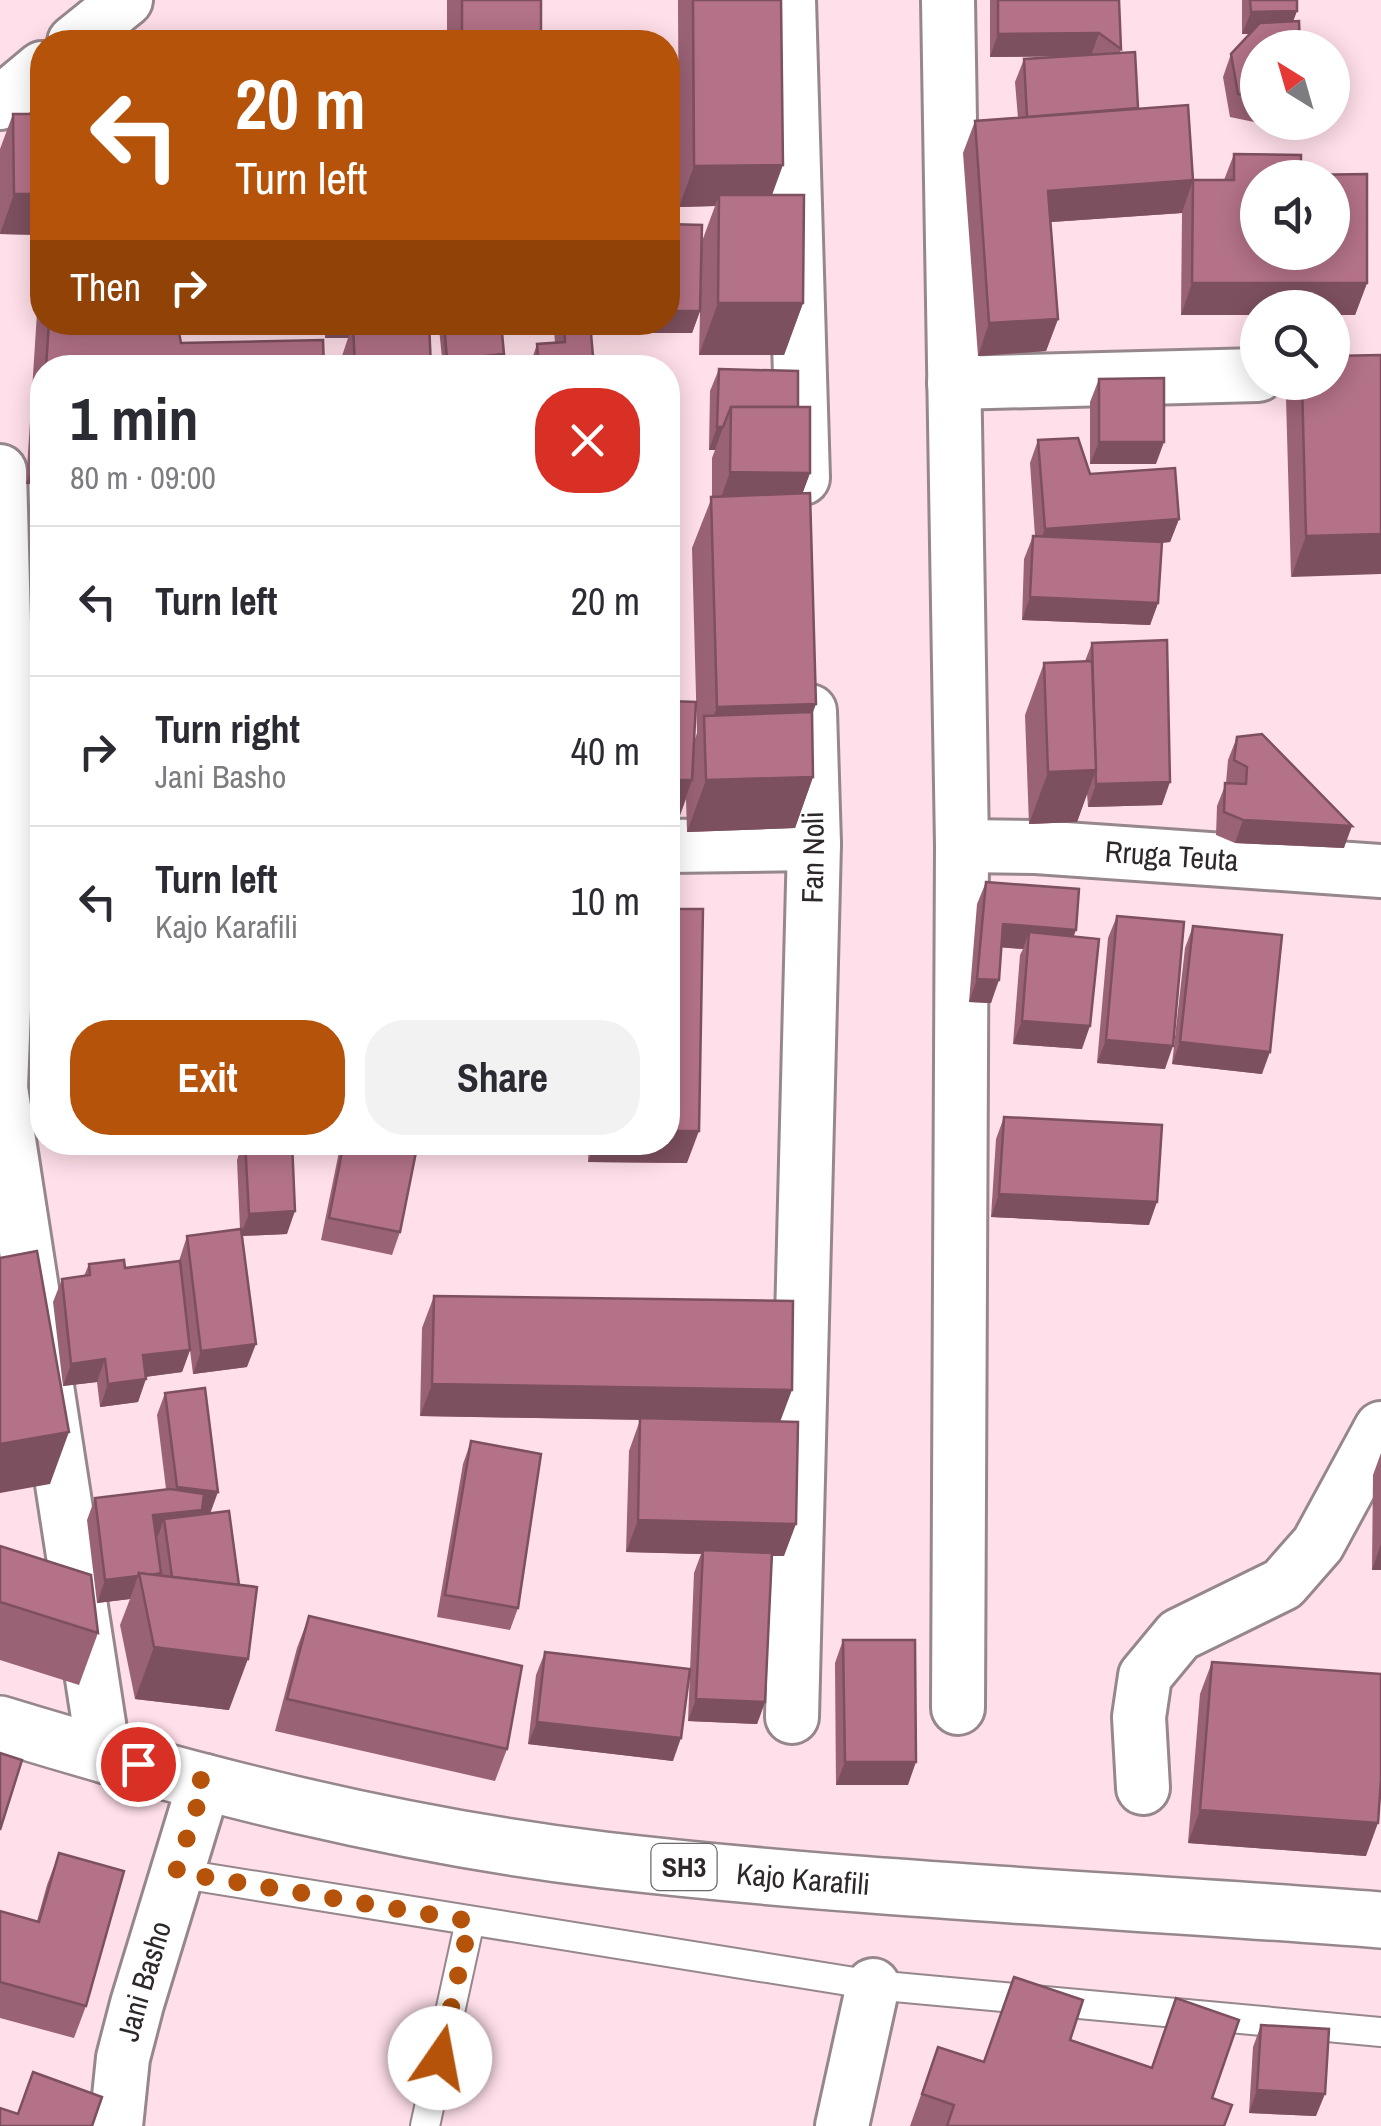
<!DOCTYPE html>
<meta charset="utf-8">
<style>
:root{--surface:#fff;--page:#f2f2f3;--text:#2b2b33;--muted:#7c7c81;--line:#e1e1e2;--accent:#b45309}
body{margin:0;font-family:"Archivo Narrow",sans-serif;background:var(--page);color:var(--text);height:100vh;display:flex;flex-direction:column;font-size:38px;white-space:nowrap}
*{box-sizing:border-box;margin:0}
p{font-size:32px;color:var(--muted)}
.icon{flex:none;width:55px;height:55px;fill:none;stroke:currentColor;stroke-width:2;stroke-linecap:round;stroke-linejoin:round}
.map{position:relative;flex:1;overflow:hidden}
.sheet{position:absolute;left:30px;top:355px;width:650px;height:800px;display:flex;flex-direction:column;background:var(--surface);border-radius:40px;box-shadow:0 5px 25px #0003}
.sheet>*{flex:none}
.guide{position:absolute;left:30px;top:30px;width:650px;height:305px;border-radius:40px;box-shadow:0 5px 25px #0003;background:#b45309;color:#fff;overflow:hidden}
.needle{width:65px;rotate:323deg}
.tools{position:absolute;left:1240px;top:30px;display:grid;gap:20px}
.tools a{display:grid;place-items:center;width:110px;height:110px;border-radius:50%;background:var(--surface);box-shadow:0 5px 25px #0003;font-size:50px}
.pin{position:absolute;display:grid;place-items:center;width:85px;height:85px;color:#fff;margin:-42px;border:5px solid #fff;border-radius:50%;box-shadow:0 2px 10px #0007}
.me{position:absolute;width:110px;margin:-55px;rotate:12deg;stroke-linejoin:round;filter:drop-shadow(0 0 8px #0008)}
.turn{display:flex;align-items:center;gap:35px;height:210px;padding:0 40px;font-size:45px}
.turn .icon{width:130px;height:130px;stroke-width:2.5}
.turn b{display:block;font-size:70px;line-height:85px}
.then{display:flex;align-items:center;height:95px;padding:0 40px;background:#0003;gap:20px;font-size:38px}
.round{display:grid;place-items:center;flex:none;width:105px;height:105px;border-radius:40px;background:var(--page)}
.summary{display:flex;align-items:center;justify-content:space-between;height:170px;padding:0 40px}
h1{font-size:60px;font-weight:700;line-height:75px}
.action{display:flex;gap:20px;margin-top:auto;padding:20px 40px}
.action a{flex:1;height:115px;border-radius:40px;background:var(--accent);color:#fff;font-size:40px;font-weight:700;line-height:115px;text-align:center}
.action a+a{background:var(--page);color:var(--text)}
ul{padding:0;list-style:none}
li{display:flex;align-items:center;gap:30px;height:150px;padding:0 40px;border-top:2px solid var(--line)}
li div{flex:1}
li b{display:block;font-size:38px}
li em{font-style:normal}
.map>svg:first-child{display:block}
.green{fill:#ffdfe9;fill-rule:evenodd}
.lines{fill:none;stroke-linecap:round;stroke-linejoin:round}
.lane-casing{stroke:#96878c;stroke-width:32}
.street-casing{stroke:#96878c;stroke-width:58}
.primary-casing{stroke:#96878c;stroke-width:60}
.lane{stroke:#fff;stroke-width:28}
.street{stroke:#fff;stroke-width:52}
.primary{stroke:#fff;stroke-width:55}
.wall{fill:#9a6275}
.shaded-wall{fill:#7d505f}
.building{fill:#b37288;stroke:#7d505f;stroke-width:2.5;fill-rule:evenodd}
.route{stroke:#b45309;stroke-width:18;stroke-dasharray:0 32.4}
.labels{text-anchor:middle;stroke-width:10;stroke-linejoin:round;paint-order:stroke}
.shield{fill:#fff;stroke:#6d686a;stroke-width:2.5}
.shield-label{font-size:28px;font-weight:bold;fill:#2e282a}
.street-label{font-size:30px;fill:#2e282a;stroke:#fff}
</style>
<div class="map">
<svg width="1381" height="2126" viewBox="0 0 1381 2126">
<rect width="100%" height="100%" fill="#fff5f8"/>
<!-- green -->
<path class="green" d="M0 0H1381V2126H0ZM42 42H668V322H42ZM1258 48H1332V122H1258ZM1258 178H1332V252H1258ZM1258 308H1332V382H1258ZM42 368H668V1142H42Z"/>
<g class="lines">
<!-- lane casing -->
<g class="lane-casing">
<g id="lane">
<path d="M176 1873 873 1985 1381 2032"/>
<path d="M425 2126 470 1921"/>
</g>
</g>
<!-- street casing -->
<g class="street-casing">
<g id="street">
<path d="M789 0 803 478"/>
<path d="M948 0 962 846 958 1708"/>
<path d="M74 42 126 0"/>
<path d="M0 103 42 68"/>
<path d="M954 383 1258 375"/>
<path d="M0 471 10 851 1 1088 104 1756"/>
<path d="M668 846 814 844"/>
<path id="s1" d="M962 846 1036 847 1381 871"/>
<path id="s2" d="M792 1717 814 844 810 711"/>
<path d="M1143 1788 1139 1717 1145 1676 1179 1635 1283 1584 1318 1544 1381 1428"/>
<path id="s3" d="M116 2126 123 2058 137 2004 205 1781"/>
<path d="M842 2126 873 1985"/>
</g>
</g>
<!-- primary casing -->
<g class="primary-casing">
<g id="primary">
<path id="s4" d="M0 1724C196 1784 401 1836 604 1860 863 1890 1122 1900 1381 1920"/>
</g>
</g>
<!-- lane -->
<use href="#lane" class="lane"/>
<!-- street -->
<use href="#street" class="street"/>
<!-- primary -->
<use href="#primary" class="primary"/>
</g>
<!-- wall -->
<g class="wall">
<rect x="447" y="0" width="94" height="42"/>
<path d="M678 0H781L772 195 803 303 784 355H699L700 311 692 333H612V322H668L701 244 715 206 679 207Z"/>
<path d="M990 0H1119L1121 49 1120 53 1138 108 1193 180H1224L1234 154 1301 175 1367 283 1355 315H1181L1182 213 1051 222 1058 319 1046 351 978 356 963 153 975 121 1018 118 1015 82 1024 59 1072 56 990 57Z"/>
<path d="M1242 0H1297L1258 48V122H1296L1293 130 1230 117 1223 77 1231 54 1249 34H1242Z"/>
<path d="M13 114H42V322H177L181 343 324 368H42V484H26L42 235 0 234V149Z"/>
<path d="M325 322H429L431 368H342V356L348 338H325Z"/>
<path d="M441 322H501L500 366 443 368 439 328Z"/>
<path d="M528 322H590L594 368H529L537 344 555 343 554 329 528 331Z"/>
<path d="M1381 355 1291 577 1286 398 1292 382H1332Z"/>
<path d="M719 369 798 407 810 473 802 494 813 777 795 828 687 832 686 799 674 832H668V701L694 742 697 733 692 548 712 497V458L715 450H709L710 391Z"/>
<path d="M1099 379 1156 464H1090V402Z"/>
<path d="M1038 440 1090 474 1179 519 1170 542 1162 543 1158 603 1150 625 1022 620 1024 559 1033 536H1035L1030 463Z"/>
<path d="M1092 643 1162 805 1088 807 1087 793 1077 822 1029 824 1025 715 1044 663 1085 661Z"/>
<path d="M1237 737 1344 848 1235 843 1216 835 1217 806 1226 783 1228 760Z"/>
<path d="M986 882 1074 936 1082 1049 1013 1044 1020 955 1023 949 1002 947 991 1003 969 1002 977 904Z"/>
<path d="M1117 916 1165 1069 1097 1063 1108 938Z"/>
<path d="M1193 926 1262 1074 1172 1064 1185 948Z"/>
<path d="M1004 1117 1149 1225 991 1217 996 1139Z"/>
<path d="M243 1142H292L287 1234 242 1236 247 1367 193 1374 190 1350 182 1372 146 1377 138 1402 100 1407 97 1382 63 1386 53 1302 62 1279 84 1276 89 1264 125 1268 179 1261 187 1236 240 1229 237 1160Z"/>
<path d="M341 1142H418L400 1232 392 1255 321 1240Z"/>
<path d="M589 1142H668L687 1163 588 1162Z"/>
<path d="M434 1296 780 1422 784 1556H772L765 1702 757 1724 688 1721 694 1573 701 1554 626 1552 629 1451 640 1420 420 1416 422 1328Z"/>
<path d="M165 1393 210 1513 229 1710 135 1699 120 1625 130 1599 97 1603 87 1520 95 1498 166 1489 157 1415Z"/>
<path d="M471 1441 518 1608 510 1630 437 1617 463 1464Z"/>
<path d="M1381 1453V1570H1372L1373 1475Z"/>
<path d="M0 1546 98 1633 79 1685 0 1660Z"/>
<path d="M309 1616 507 1749 495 1781 275 1731 297 1648Z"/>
<path d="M843 1640 908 1785H836L835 1663Z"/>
<path d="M545 1652 673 1761 528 1744 536 1675Z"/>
<path d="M1212 1662 1366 1856 1188 1843 1200 1694Z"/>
<path d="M59 1853 86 2006 74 2038 0 2018V1911L37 1921 47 1885Z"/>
<path d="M1014 1977 1070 2040 1212 2098 1224 2126H910L938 2047 984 2062Z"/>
<path d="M1261 2025 1316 2116 1249 2113 1253 2047Z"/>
</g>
<!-- shaded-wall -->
<g class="shaded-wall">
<path d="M1297 11 1289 33 1242 34 1251 12Z"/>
<path d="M1099 33 1091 56 990 57 998 34Z"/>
<path d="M783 165 768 206 719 195 715 206 679 207 694 166Z"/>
<path d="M1193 180 1182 213 1037 223 1048 191Z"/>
<path d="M14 194H42V235L0 234Z"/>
<path d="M1192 283H1367L1355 315H1332V308H1258V315H1181Z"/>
<path d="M718 303H803L784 355H699Z"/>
<path d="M668 311H700L692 333H612L616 322H668Z"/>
<path d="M1058 319 1046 351 978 356 989 323Z"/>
<path d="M331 322H415L353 324 348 338H325Z"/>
<path d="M531 322H556L554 329 528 331Z"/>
<path d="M504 354 500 366 445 368 447 360Z"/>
<path d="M717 427H723L715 450H709Z"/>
<path d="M1099 442H1164L1156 464H1090Z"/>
<path d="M41 444H42V484H26Z"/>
<path d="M730 472 810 473 791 525 712 524Z"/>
<path d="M1179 519 1170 542 1037 552 1045 529Z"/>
<path d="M1381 534V574L1291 577 1306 536Z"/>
<path d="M1030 597 1158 603 1150 625 1022 620Z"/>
<path d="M816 704 797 756 704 741 717 707Z"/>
<path d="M1096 770 1077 822 1029 824 1048 772Z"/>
<path d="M813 777 795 828 687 832 706 780Z"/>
<path d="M668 780H692L674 832H668Z"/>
<path d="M1170 782 1162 805 1088 807 1096 784Z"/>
<path d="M1243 820 1352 826 1344 848 1235 843Z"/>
<path d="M1003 924 1076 930 1068 953 1029 932 1023 949 995 947Z"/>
<path d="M977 979 999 980 991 1003 969 1002Z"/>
<path d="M1022 1021 1090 1026 1082 1049 1013 1044Z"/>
<path d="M1106 1040 1173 1046 1165 1069 1097 1063Z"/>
<path d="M1180 1042 1270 1052 1262 1074 1172 1064Z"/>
<path d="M668 1131H699L687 1163 588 1162 596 1142H668Z"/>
<path d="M999 1194 1157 1202 1149 1225 991 1217Z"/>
<path d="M295 1211 287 1234 240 1236 249 1214Z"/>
<path d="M256 1344 247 1367 193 1374 201 1351Z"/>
<path d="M190 1350 182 1372 135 1378 143 1355Z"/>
<path d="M105 1359 97 1382 63 1386 71 1364Z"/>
<path d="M146 1379 138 1402 100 1407 108 1384Z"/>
<path d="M432 1384 792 1390 780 1422 420 1416Z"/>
<path d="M69 1432 50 1484 0 1493V1444Z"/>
<path d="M177 1487 218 1492 210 1514 200 1513 193 1532 164 1519 158 1536 145 1538 153 1515 169 1510Z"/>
<path d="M638 1520 796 1524 784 1556 702 1554 703 1550 701 1554 626 1552Z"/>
<path d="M1381 1544V1570H1372Z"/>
<path d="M138 1576 130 1599 97 1603 105 1580Z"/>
<path d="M154 1647 248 1659 229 1710 135 1699Z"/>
<path d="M696 1699 765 1702 757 1724 688 1721Z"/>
<path d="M537 1722 681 1738 673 1761 528 1744Z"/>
<path d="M845 1762H916L908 1785H836Z"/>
<path d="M1200 1810 1378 1823 1366 1856 1188 1843Z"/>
<path d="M1257 2090 1325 2094 1316 2116 1249 2113Z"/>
</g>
<!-- building -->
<g class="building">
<rect x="462" y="0" width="79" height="42"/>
<path d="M693 0H781L783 165 694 166Z"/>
<path d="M998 0H1119L1121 49 1099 33 998 34Z"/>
<path d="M1250 0H1297V11L1251 12Z"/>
<path d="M1299 21 1300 48H1258V98L1238 94 1231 54 1260 23Z"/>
<path d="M1135 52 1138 108 1027 117 1024 59Z"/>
<path d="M1188 105 1193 180H1234V154L1301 155V175L1367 174V283H1192L1193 180 1048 191 1058 319 989 323 975 121ZM1258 178H1332V252H1258Z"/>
<path d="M13 114H42V194H14Z"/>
<path d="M719 195H804L803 303H718Z"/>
<path d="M668 224 702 225 700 311H668Z"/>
<path d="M49 322H177L181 343 323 340 324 368H46Z"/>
<path d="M386 322H429L431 368H355L353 324Z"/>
<path d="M444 322H501L504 354 447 360Z"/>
<path d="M564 322H590L594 368H539L537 344 565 342Z"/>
<path d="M1381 355V534L1306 536 1302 382H1332V356Z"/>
<path d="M719 369 798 371V407H731L723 427H717Z"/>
<path d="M1164 378V442H1099V379Z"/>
<path d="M731 407H810V473L730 472Z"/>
<path d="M1078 438 1090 474 1175 468 1179 519 1045 529 1038 440Z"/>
<path d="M810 493 816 704 717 707 711 497Z"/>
<path d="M1033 536 1162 542 1158 603 1030 597Z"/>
<path d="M1167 640 1170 782 1096 784 1092 643Z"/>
<path d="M1092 661 1096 770 1048 772 1044 663Z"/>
<path d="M668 701 696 702 692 780H668Z"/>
<path d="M812 712 813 777 706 780 704 716Z"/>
<path d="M1262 734 1352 826 1243 820 1224 812 1225 783 1246 784 1247 767 1234 760 1237 737Z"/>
<path d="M986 882 1079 889 1076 930 1003 924 999 980 977 979Z"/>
<path d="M668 909H703L699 1131H668Z"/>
<path d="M1117 916 1184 922 1173 1046 1106 1040Z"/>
<path d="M1193 926 1282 935 1270 1052 1180 1042Z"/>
<path d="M1029 932 1099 939 1090 1026 1022 1021Z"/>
<path d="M1004 1117 1162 1125 1157 1202 999 1194Z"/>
<path d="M245 1142H292L295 1211 249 1214Z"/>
<path d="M344 1142H418L400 1232 329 1218Z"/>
<path d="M241 1229 256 1344 201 1351 187 1236Z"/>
<path d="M37 1251 69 1432 0 1444V1258Z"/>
<path d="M124 1260 125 1268 180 1261 190 1350 143 1355 146 1379 108 1384 105 1359 71 1364 62 1279 90 1275 89 1264Z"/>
<path d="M434 1296 793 1301 792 1390 432 1384Z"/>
<path d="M205 1388 218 1492 177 1487 165 1393Z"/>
<path d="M640 1418 798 1422 796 1524 638 1520Z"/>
<path d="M471 1441 541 1454 518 1608 445 1595Z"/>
<path d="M170 1489 204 1494 202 1510 153 1515 161 1573 151 1575 139 1573 138 1576 105 1580 95 1498Z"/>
<path d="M229 1511 239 1585 172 1577 164 1519Z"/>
<path d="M0 1546 91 1575 98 1633 0 1602Z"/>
<path d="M703 1550 772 1553 765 1702 696 1699Z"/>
<path d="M139 1573 257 1587 248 1659 154 1647Z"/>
<path d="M309 1616 522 1666 507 1749 287 1699Z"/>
<path d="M843 1640H915L916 1762H845Z"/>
<path d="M545 1652 690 1669 681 1738 537 1722Z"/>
<path d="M1212 1662 1381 1674V1780L1378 1823 1200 1810Z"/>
<path d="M0 1753 22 1760 0 1830Z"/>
<path d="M59 1853 124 1871 86 2006 0 1982V1911L39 1922Z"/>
<path d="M1014 1977 1083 2000 1070 2040 1152 2068 1176 1998 1239 2020 1212 2098 1232 2105 1224 2126H947L954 2105 922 2094 938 2047 984 2062Z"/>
<path d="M1261 2025 1329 2029 1325 2094 1257 2090Z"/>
<path d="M33 2072 102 2097 92 2126H0V2108L18 2114Z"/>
</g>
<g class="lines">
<!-- route -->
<path class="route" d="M138 1764 205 1781 176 1872 470 1921 440 2058"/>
</g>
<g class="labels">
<!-- shield labels -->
<rect class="shield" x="651.5" y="1844" width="65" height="46" rx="8"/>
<g class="shield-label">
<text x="684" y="1877">SH3</text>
</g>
<!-- street labels -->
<g class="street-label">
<text dy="10" stroke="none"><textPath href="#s1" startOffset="210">Rruga Teuta</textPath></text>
<text dy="10" stroke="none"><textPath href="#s2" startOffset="860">Fan Noli</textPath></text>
<text dy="10" stroke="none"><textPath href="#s4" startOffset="820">Kajo Karafili</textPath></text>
<text dy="10" stroke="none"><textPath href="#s3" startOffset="148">Jani Basho</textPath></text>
</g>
</g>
</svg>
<div class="tools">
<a><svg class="needle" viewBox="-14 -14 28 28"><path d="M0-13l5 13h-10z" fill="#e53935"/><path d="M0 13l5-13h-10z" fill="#7c7c81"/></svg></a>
<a><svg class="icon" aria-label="sound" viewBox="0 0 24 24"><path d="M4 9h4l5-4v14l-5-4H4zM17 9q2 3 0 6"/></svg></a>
<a><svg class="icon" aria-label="search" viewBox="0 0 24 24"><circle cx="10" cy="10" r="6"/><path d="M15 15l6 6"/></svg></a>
</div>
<div class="pin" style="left:138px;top:1764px;background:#d93025"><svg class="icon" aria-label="arrive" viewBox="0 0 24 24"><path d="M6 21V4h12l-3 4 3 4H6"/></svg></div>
<svg class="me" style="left:440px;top:2058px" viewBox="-20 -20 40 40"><circle r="19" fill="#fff"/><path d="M0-13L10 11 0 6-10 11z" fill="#b45309"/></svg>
<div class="guide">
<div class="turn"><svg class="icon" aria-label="left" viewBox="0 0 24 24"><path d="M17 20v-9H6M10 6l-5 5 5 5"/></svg><div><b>20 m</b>Turn left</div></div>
<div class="then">Then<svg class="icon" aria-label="right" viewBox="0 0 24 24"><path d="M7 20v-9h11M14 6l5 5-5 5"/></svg></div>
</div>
<section class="sheet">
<div class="summary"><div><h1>1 min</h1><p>80 m · 09:00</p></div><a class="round" style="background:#d93025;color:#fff"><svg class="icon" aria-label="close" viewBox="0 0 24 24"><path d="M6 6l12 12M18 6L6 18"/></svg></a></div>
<ul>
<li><svg class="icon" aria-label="left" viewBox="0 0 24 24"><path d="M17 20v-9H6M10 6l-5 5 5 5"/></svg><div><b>Turn left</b></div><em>20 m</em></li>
<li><svg class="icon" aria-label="right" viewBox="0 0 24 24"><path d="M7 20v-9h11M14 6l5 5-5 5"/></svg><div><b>Turn right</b><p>Jani Basho</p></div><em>40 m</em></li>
<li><svg class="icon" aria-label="left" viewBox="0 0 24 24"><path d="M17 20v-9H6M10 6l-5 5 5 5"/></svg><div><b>Turn left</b><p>Kajo Karafili</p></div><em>10 m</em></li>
</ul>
<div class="action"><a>Exit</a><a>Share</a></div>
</section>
</div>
